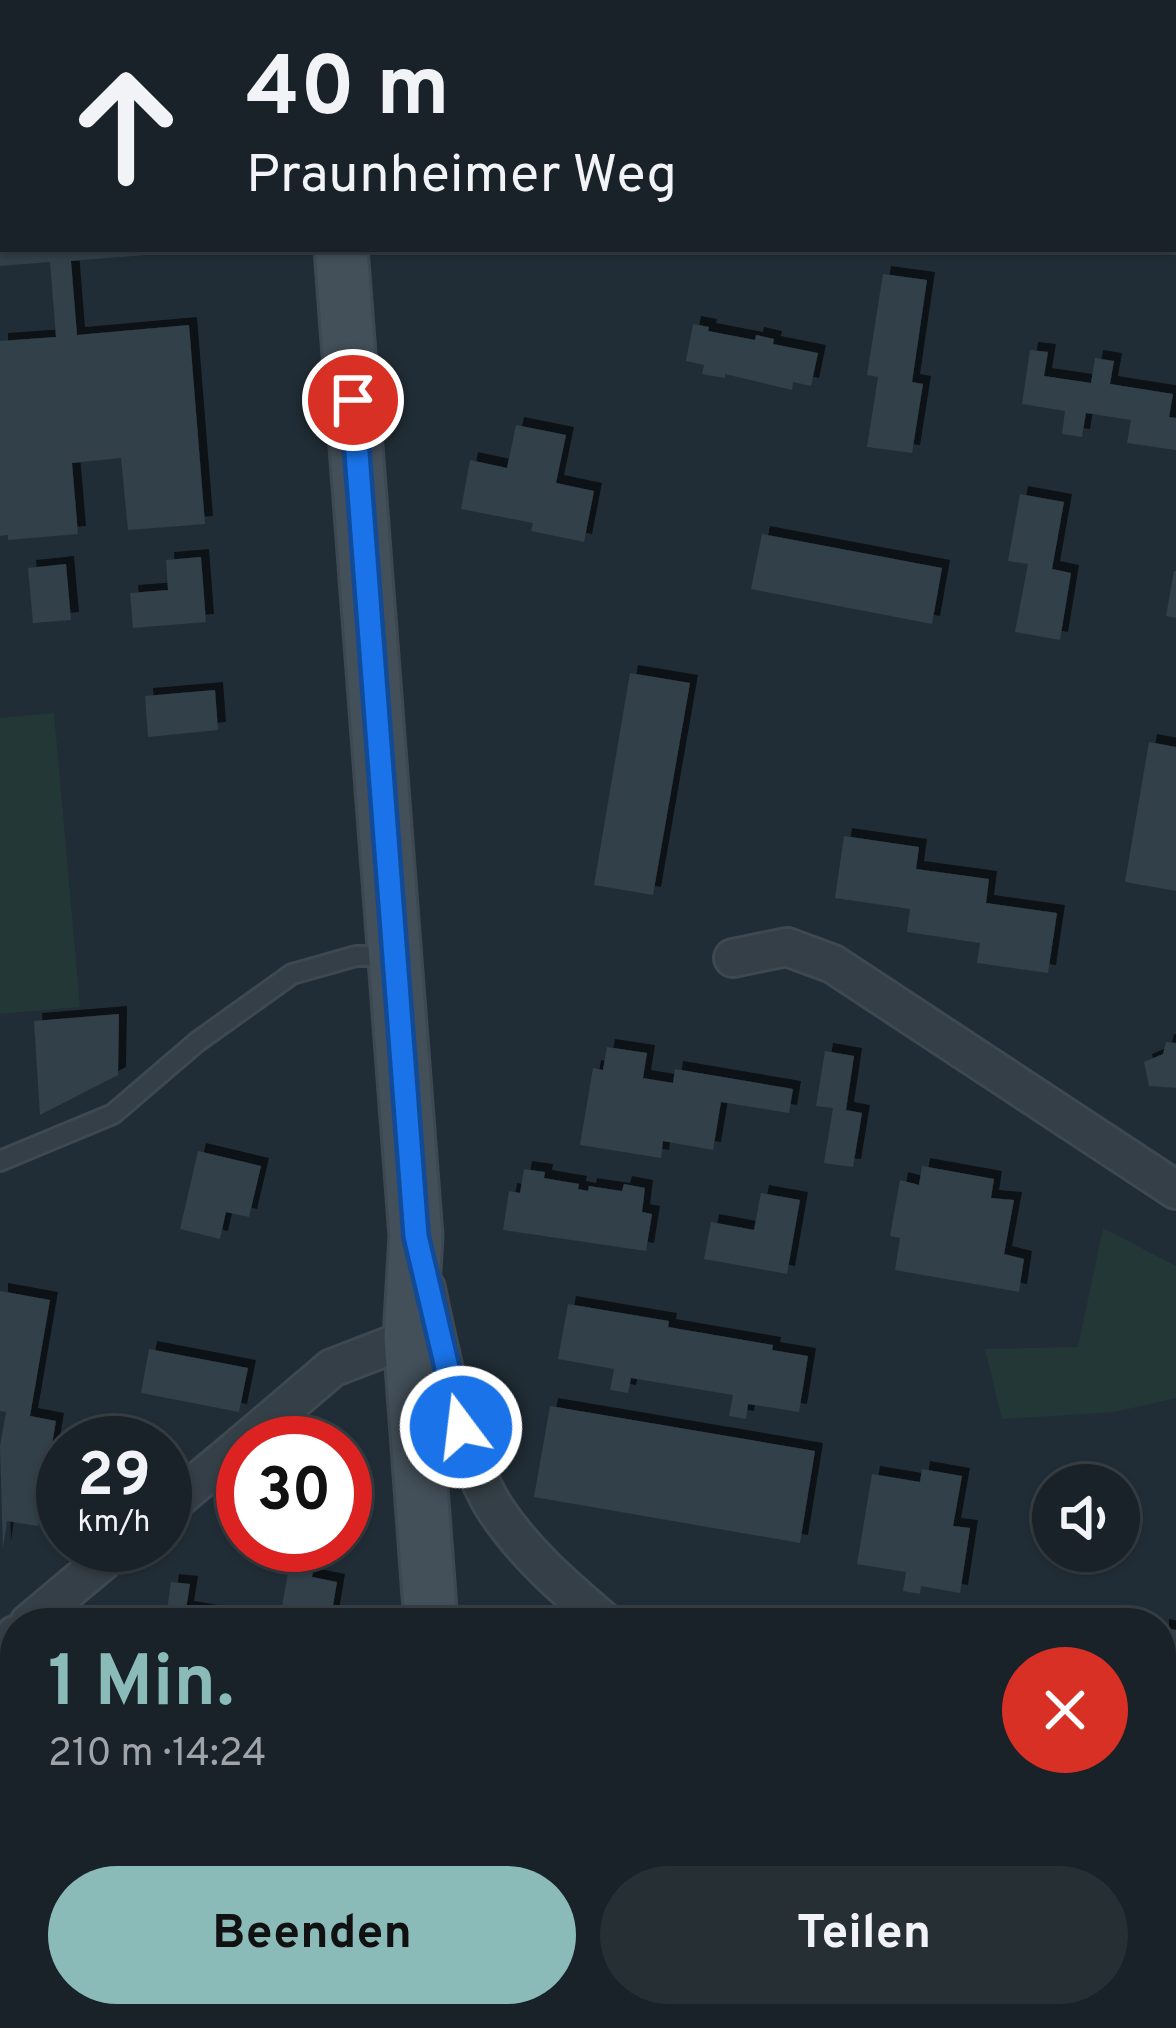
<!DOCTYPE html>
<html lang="de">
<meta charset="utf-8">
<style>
:root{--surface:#192228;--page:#262f34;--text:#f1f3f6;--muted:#9fa4a8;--line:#373f45;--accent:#8bbbb9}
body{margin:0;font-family:Overpass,sans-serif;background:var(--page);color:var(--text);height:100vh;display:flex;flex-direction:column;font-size:45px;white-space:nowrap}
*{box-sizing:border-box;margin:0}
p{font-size:39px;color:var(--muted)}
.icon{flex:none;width:66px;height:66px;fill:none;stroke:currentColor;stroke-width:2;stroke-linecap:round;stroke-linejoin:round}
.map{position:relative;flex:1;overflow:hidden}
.sheet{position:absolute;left:0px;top:1608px;width:1176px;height:420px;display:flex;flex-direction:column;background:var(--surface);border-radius:48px 48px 0 0;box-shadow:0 3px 9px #0004,0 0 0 3px var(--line)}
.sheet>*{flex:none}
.hud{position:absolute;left:0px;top:0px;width:1176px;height:252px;box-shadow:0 3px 9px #0004,0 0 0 3px var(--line);background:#192228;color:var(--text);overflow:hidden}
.buttons{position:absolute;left:1032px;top:1464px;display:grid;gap:24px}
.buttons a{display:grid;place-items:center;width:108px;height:108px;border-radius:50%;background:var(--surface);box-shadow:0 3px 9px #0004,0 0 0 3px var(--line);font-size:60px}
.speed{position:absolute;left:36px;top:1416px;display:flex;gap:24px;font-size:60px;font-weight:700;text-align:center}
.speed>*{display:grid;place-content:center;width:156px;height:156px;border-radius:50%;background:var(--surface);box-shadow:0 3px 9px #0004,0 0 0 3px var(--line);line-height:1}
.speed small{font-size:30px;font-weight:400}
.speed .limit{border:18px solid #d22;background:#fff;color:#111}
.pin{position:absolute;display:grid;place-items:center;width:102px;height:102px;color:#fff;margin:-51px;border:6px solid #fff;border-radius:50%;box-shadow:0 3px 12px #0007}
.me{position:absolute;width:132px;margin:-66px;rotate:345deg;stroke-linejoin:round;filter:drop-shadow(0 0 9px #0008)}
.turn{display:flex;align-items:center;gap:42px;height:252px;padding:0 48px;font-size:54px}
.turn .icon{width:156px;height:156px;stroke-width:2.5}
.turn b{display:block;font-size:84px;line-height:102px}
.round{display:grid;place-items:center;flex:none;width:126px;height:126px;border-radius:63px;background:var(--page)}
.summary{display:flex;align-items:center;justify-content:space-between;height:204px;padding:0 48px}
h1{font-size:72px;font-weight:700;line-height:90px;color:var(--accent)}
.button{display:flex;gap:24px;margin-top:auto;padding:24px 48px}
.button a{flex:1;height:138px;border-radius:72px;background:var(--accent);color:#111;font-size:48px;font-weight:700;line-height:138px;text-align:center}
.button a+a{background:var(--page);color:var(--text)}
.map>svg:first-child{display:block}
.green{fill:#233736}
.building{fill:#313f4a;filter:url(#shadow)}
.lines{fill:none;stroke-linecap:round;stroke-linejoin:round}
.service-casing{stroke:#3e4850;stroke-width:24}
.minor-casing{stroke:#3e4850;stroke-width:42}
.secondary-casing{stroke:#3e4850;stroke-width:57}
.service{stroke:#353f47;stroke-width:18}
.minor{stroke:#353f47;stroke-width:36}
.secondary{stroke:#434f59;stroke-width:51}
.route-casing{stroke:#114b97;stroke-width:30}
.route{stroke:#1a73e8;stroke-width:21}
</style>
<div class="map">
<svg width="1176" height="2028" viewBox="0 0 1176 2028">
<defs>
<filter id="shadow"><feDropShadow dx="8" dy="-8" stdDeviation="0" flood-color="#0009"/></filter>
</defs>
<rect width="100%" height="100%" fill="#212d36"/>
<!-- green -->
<g class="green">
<path d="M54 713 80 1007 0 1014V718Z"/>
<path d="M1103 1228 1176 1266V1398L1115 1412 1002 1419 985 1349 1078 1347Z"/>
</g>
<!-- building -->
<g class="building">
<path d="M0 249H182L183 252 71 261 77 335 189 325 205 524 128 530 121 458 72 463 78 534 8 540V535L0 536V341L56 337 50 262 0 266Z"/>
<path d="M883 274 927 280 912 382 923 384 912 453 867 447 878 377 867 375Z"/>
<path d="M693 324 709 327 708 331 755 340 756 335 774 339 773 344 818 353 811 386 793 382 792 390 725 374V378L702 374 704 365 686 361Z"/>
<path d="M1030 350 1048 352 1044 376 1091 383 1095 358 1114 361 1110 384 1173 394 1169 417 1176 418V450L1127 443 1131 420 1086 413 1082 437 1062 434 1065 411 1022 404Z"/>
<path d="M516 425 566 435 556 483 594 491 584 542 531 531 533 523 461 509 470 460 507 468Z"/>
<path d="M1020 494 1064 502 1052 569 1071 573 1060 640 1015 632 1028 564 1008 561Z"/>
<path d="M762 534 942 568 932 624 751 589Z"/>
<path d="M201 557 206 622 133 628 130 593 168 590 166 560Z"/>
<path d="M66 564 71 620 33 623 28 568Z"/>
<path d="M1174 571H1176V618L1166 616Z"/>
<path d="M630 673 690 683 653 895 594 885Z"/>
<path d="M215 690 218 730 148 737 145 696Z"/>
<path d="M1149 742 1176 747V891L1125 882Z"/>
<path d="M844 836 919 847 916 869 989 879 986 903 1057 913 1048 973 977 963 980 943 907 932 910 909 835 898Z"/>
<path d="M119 1014 118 1075 40 1115 34 1021Z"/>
<path d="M1166 1042 1176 1043V1088L1149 1086 1144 1062 1163 1054Z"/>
<path d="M607 1047 647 1053 643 1078 673 1083 675 1069 793 1089 789 1113 721 1102 713 1150 663 1141 661 1158 580 1145 593 1068 603 1070Z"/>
<path d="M825 1051 854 1056 846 1110 862 1113 853 1167 824 1163 833 1108 816 1106Z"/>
<path d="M198 1151 261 1166 249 1217 226 1212 220 1239 180 1229Z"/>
<path d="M922 1166 994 1179 991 1198 1014 1200 1004 1254 1024 1259 1019 1292 895 1270 900 1238 890 1236 900 1180 919 1185Z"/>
<path d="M524 1169 545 1172 544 1178 579 1184 578 1189 588 1191 589 1186 622 1191 624 1184 645 1188 642 1212 652 1214 646 1251 503 1230 509 1191 520 1193Z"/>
<path d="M761 1193 800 1200 787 1274 704 1259 711 1222 754 1230Z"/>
<path d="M0 1291 50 1300 30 1416 56 1421 38 1526 7 1521 3 1549 0 1446 6 1412 0 1411Z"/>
<path d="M568 1304 669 1321 668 1327 773 1345 772 1350 808 1356 799 1412 748 1404 746 1419 729 1416 733 1395 631 1378 628 1393 610 1390 614 1369 558 1359Z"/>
<path d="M149 1349 248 1368 239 1412 141 1393Z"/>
<path d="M550 1406 815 1451 800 1543 534 1497Z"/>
<path d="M922 1469 962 1476 953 1526 970 1528 960 1593 921 1586 920 1594 903 1591 906 1572 857 1564 872 1474 920 1482Z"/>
<path d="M267 1545H318L312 1577 337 1582 330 1623H279L288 1573 263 1569Z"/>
<path d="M171 1582 190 1584 186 1609 228 1616 227 1623H165Z"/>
<path d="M1161 1627 1176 1630V1681L1161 1678Z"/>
<path d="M0 1724 15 1727V1903L0 1900V1822L4 1795H0Z"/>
<path d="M682 2013H743L741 2028H680Z"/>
<path d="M969 2013H1029L1027 2028H966Z"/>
<path d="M291 2017 329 2023 328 2028H290Z"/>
</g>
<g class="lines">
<!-- service casing -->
<g class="service-casing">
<g id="service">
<path d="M0 1161 113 1114 197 1042 292 974 356 956H390"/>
<path d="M1161 1742 1176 1745"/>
</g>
</g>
<!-- minor casing -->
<g class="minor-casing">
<g id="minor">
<path d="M733 958 787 947 833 964 1176 1190"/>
<path d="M426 1288C438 1348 463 1460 496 1510 526 1555 565 1588 606 1623"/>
<path d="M244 1443 332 1368 410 1338"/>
<path d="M165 1509 243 1444"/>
<path d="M29 1623 122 1545"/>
<path d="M0 1647 15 1635"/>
<path d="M1161 1812 1176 1818"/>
<path d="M1164 2028 1176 1950"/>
</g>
</g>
<!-- secondary casing -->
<g class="secondary-casing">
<g id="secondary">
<path d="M322 0V3"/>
<path d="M341 249 416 1236 410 1338 431 1623"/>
<path d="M445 2013V2028"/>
</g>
</g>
<!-- service -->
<use href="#service" class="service"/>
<!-- minor -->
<use href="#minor" class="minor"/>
<!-- secondary -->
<use href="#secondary" class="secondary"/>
</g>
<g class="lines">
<!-- route casing -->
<g class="route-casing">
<path id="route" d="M353 400 416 1236 461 1427"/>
</g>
<!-- route -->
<use href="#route" class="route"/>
</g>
</svg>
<div class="buttons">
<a><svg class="icon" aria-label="sound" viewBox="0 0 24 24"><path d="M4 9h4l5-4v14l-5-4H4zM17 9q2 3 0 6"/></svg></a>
</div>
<div class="speed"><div>29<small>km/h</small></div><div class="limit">30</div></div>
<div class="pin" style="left:353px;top:400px;background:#d93025"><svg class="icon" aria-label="arrive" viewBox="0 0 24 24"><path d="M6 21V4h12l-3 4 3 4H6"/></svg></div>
<svg class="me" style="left:461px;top:1427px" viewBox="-20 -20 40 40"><circle r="17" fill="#1a73e8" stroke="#fff" stroke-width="3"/><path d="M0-11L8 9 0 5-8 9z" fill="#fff"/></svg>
<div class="hud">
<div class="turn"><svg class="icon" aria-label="ahead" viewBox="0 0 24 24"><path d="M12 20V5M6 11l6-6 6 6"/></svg><div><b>40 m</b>Praunheimer Weg</div></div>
</div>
<section class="sheet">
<div class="summary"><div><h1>1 Min.</h1><p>210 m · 14:24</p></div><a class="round" style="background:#d93025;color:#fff"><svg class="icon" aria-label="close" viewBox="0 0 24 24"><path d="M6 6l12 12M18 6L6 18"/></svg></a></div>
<div class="button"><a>Beenden</a><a>Teilen</a></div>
</section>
</div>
